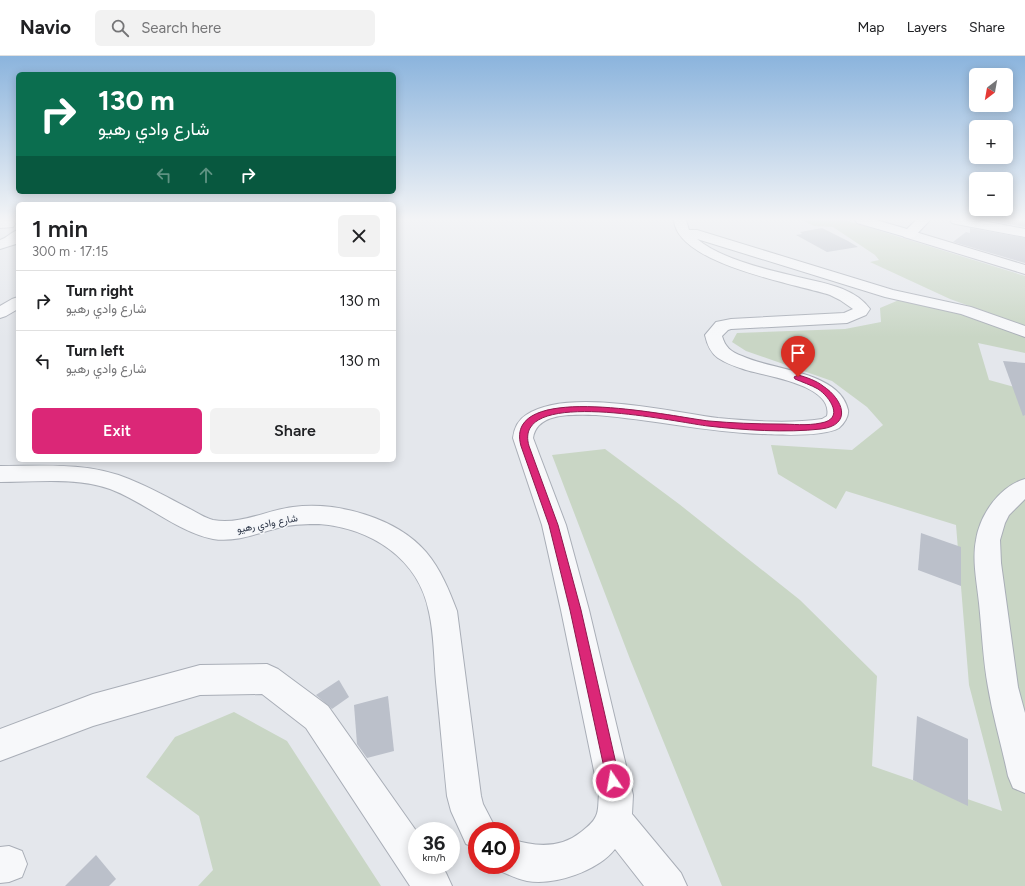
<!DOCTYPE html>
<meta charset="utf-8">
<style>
:root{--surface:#fff;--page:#f2f2f2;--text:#202124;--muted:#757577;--line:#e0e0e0;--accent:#db2777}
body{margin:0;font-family:Figtree,Vazirmatn,sans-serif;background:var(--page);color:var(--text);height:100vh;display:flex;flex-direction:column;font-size:15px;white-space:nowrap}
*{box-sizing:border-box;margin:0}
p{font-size:13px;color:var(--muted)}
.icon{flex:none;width:22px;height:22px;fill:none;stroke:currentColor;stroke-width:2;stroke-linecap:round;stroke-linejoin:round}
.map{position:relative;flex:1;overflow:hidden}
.side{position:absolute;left:16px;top:146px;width:380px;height:260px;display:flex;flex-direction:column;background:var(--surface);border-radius:6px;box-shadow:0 2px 10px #0003}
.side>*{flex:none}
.hud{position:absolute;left:16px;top:16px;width:380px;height:122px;border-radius:6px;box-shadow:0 2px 10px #0003;background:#0b6e4f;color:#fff;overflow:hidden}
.needle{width:26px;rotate:211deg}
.buttons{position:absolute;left:969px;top:12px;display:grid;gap:8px}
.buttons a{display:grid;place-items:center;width:44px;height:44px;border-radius:6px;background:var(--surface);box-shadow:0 2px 10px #0003;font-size:20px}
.speed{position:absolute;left:408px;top:766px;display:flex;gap:8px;font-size:20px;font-weight:700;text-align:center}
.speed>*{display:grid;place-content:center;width:52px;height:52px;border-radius:50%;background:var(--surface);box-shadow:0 2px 10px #0003;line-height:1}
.speed small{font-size:10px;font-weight:400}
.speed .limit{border:6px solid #d22;background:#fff;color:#111}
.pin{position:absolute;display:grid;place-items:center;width:34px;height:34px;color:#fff;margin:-41px -17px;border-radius:50% 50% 50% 0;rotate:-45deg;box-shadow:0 0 4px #0007}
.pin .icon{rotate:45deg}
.me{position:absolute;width:44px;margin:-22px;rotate:348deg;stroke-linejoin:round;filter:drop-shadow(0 0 3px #0008)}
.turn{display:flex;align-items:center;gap:14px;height:84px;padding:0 16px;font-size:18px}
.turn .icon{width:52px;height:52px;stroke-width:2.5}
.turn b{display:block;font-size:28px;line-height:34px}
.lanes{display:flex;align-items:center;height:38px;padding:0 16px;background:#0003;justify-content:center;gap:20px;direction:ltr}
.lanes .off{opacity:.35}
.round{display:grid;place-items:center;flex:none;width:42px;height:42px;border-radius:6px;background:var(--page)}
.overview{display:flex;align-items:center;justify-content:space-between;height:68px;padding:0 16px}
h1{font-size:24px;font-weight:600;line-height:30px}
.primary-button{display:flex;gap:8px;margin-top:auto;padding:8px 16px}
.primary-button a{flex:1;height:46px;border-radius:6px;background:var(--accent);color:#fff;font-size:16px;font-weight:600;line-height:46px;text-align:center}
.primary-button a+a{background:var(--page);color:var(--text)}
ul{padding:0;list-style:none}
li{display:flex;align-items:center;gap:12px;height:60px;padding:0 16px;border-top:1px solid var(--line)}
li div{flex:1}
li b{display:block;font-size:15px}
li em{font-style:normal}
header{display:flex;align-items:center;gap:24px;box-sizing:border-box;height:56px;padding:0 20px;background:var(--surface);border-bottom:1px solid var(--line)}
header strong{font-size:19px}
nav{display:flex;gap:22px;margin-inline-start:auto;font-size:14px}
.search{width:280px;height:36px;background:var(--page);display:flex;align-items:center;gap:10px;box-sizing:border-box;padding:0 14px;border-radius:6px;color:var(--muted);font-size:15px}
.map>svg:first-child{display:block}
.green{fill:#c9d6c5}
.building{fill:#bbc0ca}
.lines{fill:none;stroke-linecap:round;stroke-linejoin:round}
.minor-casing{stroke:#a9aeb7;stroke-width:2}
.major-casing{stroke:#a3abb8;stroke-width:2}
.minor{fill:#f7f8fa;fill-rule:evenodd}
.major{fill:#fff;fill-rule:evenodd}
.route{fill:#db2777;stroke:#8e194d}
.labels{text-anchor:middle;stroke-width:3;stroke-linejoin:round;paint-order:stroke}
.street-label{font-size:10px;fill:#2b3445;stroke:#f4f6f9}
</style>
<header>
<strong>Navio</strong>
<div class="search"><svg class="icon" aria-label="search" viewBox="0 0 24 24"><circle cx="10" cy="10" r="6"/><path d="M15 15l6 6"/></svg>Search here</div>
<nav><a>Map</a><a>Layers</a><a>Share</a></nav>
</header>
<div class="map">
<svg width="1025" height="830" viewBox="0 0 1025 830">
<rect width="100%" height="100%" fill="#e4e7ec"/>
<!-- green -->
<g class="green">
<path d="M802 164H845L1025 220V270L950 243 870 206 879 204 875 199 833 171 814 170Z"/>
<path d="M899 244 961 258 1025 281V297L978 287 989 324 1025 334V830H722L630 603 552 399 605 393 679 448 800 544 877 620 872 710 1002 755 969 629 956 469 846 435 836 453 778 418 771 389 852 394 883 369 867 351 832 325 746 295 732 286 737 277 845 273 881 266 880 252Z"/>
<path d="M234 656 287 685 381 830H198L213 814 199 760 146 721 175 681Z"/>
</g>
<!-- building -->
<g class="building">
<path d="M988 164H1025V171Z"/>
<path d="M822 172 848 185 858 191 827 196 796 179 802 178 800 176Z"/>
<path d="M970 172 1025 182V207L953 186 966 176 970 177Z"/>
<path d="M1003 305 1025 307V359L1023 360Z"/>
<path d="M921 477 961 491V530L918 514Z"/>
<path d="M339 624 349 641 332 653 316 639Z"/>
<path d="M388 640 394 695 367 702 357 688 354 649Z"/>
<path d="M917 660 968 683V750L913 724Z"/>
<path d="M96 799 116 823 109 830H65Z"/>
</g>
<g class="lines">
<!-- minor casing -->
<g class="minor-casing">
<g id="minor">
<path d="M0 164 13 165 15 168 13 171 0 172Z"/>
<path d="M674 164H686L689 174H697L893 234 971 251 1025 270V281L961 258 885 241 697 183C720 202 761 212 790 219 816 226 853 229 870 253L866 259 847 267 731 273 728 274 722 280C725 291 731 296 742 300 771 314 840 315 848 354 849 360 844 368 839 372 823 381 780 379 761 378 705 376 651 363 596 359 576 359 537 355 533 382L566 469 589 554 633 739 632 758 681 817 687 830H644L615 793C598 815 554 830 527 825 517 823 507 818 498 814L496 809H511V783C535 791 560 793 581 776 586 772 593 767 596 760 599 754 598 746 599 739L561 554 542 469 513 382C514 373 518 364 526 359 567 331 670 356 718 362 752 365 788 368 822 363L827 360C834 329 766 320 746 314 737 311 727 308 718 302 710 296 707 288 705 279L716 266 731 263 844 257 853 253 840 244 830 239C795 228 677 208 674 164Z"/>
<path d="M18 174V185L16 188 0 193V184C7 182 11 176 18 174Z"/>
<path d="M909 174 1025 209V218L904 181 902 178 904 175Z"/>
<path d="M18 241V253L6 260 0 262V250L12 243Z"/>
<path d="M0 410C43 410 88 406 129 423 149 431 169 442 188 452 196 456 205 462 213 464 241 469 267 454 293 451 337 445 397 462 426 496 441 514 449 534 457 555L481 740 483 748 497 775H477V792L466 788 451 755 447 740C443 702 440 664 436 626 434 603 434 578 429 556 419 502 370 472 319 468 307 468 295 468 282 471 260 476 237 487 213 483 177 476 145 446 110 433 76 421 36 426 0 426Z"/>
<path d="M1025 423V443L1009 459 1005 467 1000 484 1001 507 1018 631 1025 657V737L1013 732 1008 720C1002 691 993 661 988 631 983 604 982 575 979 547 977 527 972 504 976 484 980 458 1000 430 1025 423Z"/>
<path d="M267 608 278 613 328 650 417 776V809H441L446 817 452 830H410L306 672 262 638 200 639 93 670 0 705V673L93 638 200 609Z"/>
<path d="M9 790 22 795 27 808 22 821 9 826 0 827V791Z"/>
</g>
</g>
<!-- major casing -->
<g class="major-casing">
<g id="major">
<path d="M855 164H876L907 173 916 164H930L914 181 909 182 857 167Z"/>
<path d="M950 164H978L1025 173V181L956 168 952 167Z"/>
</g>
</g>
<!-- minor -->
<use href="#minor" class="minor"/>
<!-- major -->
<use href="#major" class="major"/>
</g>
<!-- sky -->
<linearGradient id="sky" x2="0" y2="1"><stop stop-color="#8bb4dd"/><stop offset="0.58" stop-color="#f3f4f6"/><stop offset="1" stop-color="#f3f4f6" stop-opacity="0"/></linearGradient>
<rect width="1025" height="281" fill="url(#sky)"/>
<!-- route -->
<path class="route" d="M798 319C806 321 817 325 823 330 843 343 853 369 821 373 787 377 742 374 708 370 680 367 511 329 529 390L558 469 581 554 620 725 618 730 613 732 608 730 570 554 549 469 521 390C502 322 678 362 709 365 732 367 755 368 779 368 792 368 807 370 821 367 845 363 830 341 818 333 811 329 802 326 795 323L794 321Z"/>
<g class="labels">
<!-- street labels -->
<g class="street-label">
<text transform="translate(267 467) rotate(-11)" y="4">شارع وادي رهيو</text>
</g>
</g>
</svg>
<div class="buttons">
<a><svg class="needle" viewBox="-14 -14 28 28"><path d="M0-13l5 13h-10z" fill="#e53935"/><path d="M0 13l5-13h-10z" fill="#757577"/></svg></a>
<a>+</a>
<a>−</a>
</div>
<div class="speed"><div>36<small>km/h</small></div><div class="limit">40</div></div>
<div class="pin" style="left:798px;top:321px;background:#d93025"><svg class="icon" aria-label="arrive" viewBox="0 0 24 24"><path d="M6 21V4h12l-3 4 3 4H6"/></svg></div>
<svg class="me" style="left:613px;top:725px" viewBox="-20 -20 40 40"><circle r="17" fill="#db2777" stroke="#fff" stroke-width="3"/><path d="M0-11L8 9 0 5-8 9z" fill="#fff"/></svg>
<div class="hud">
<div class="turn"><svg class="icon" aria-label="right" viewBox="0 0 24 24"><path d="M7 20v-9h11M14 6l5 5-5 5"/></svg><div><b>130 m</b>شارع وادي رهيو</div></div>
<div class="lanes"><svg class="icon off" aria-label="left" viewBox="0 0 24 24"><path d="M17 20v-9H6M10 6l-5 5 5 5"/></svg><svg class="icon off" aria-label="ahead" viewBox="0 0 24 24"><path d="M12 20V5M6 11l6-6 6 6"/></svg><svg class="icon" aria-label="right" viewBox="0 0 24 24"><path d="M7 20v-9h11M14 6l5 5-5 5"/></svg></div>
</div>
<section class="side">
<div class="overview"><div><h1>1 min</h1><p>300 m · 17:15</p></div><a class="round"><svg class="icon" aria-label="close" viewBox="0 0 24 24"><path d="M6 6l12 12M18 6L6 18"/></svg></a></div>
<ul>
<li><svg class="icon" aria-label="right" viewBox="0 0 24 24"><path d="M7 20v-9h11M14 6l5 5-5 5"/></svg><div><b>Turn right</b><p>شارع وادي رهيو</p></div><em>130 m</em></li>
<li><svg class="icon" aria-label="left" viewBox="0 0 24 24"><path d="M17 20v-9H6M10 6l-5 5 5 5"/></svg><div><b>Turn left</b><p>شارع وادي رهيو</p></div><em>130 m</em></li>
</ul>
<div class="primary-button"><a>Exit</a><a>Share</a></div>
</section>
</div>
